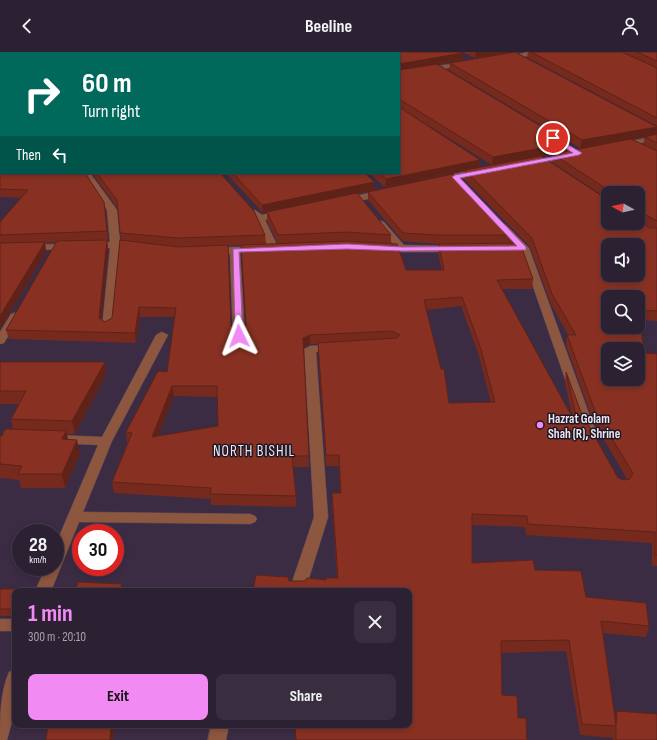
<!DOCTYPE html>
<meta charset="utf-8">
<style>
:root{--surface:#2c2133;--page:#382e3f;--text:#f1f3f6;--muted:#a6a3ac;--line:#483e4e;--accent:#f28af3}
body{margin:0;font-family:"Sofia Sans Condensed",sans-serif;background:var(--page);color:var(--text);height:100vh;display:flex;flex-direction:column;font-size:15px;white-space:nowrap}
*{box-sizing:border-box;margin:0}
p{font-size:13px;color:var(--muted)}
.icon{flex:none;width:22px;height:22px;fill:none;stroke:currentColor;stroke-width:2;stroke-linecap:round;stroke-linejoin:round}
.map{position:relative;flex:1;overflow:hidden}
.details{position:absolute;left:12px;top:536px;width:400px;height:140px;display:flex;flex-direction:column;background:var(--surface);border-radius:8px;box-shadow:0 2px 6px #0003,0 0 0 1px var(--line)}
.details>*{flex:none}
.hud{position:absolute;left:0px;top:0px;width:400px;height:122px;box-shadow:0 2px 6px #0003,0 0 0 1px var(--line);background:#00695c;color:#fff;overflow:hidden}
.needle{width:26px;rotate:278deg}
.controls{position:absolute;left:601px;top:134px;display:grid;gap:8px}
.controls a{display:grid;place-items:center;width:44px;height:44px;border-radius:8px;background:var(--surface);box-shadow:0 2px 6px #0003,0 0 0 1px var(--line);font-size:20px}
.speed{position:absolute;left:12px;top:472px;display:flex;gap:8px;font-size:20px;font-weight:700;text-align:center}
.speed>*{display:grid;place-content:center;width:52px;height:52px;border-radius:50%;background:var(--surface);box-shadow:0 2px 6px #0003,0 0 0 1px var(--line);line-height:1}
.speed small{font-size:10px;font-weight:400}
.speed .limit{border:6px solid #d22;background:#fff;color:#111}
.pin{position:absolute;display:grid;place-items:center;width:34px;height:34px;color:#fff;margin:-17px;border:2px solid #fff;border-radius:50%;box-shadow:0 1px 4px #0007}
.me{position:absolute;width:44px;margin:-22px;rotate:357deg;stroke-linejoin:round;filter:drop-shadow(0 0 3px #0008)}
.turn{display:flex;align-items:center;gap:14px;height:84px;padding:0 16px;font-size:18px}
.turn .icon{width:52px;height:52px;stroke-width:2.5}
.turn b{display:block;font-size:28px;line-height:34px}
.then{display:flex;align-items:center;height:38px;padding:0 16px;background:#0003;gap:8px;font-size:15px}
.round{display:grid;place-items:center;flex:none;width:42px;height:42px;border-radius:8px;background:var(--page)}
.summary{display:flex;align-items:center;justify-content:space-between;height:68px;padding:0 16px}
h1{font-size:24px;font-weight:700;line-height:30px;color:var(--accent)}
.button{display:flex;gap:8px;margin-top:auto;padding:8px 16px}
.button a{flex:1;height:46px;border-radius:8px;background:var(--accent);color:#111;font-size:16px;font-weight:700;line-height:46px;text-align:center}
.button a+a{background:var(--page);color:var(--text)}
header{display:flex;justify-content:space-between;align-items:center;height:52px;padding:0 16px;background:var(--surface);font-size:18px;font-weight:700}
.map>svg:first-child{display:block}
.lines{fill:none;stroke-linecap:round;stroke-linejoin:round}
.minor-casing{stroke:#584a60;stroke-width:1}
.minor{fill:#8d563e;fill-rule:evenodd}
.wall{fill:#752a1d;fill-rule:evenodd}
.shaded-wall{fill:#5f2218}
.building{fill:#883122;stroke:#5f2218;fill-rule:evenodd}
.route{fill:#f28af3;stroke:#9d5a9e}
.poi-dot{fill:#f28af3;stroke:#1e1822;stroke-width:1.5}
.labels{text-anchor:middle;stroke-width:3;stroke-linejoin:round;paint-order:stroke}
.poi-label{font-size:13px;font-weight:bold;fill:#efe6f5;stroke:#1e1822;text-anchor:start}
.quarter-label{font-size:15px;letter-spacing:1px;fill:#efe6f5;stroke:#1e1822}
</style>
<header><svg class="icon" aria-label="back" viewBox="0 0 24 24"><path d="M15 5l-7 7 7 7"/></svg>Beeline<svg class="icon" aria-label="person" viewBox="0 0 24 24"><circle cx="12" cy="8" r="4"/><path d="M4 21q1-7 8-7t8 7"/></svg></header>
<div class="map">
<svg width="657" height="688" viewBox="0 0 657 688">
<rect width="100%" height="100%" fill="#3b2c44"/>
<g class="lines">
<!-- minor casing -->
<g class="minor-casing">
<g id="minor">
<path d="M528 0H542L539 2 505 8 502 6Z"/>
<path d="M465 10 467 11V13L399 24V20Z"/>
<path d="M657 84V88L621 95 617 93 621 91Z"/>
<path d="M568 102H571L572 104 571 106 531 113 527 111 531 109Z"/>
<path d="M479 117 482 118 483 120 482 122 440 131 436 128 440 125Z"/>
<path d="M82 121H90L117 158 120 191 135 192 140 195 135 198 120 196 112 276 107 279 102 276 110 196 91 197 86 194 91 191 110 190 107 158Z"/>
<path d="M383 138 387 141 386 143 345 152 341 149 342 147Z"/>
<path d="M255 158 262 163 283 158 288 161 286 163 265 168 279 197 277 199 274 200 269 197 256 167 250 161Z"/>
<path d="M381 169 384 170 404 193 454 194 459 197 454 200H402L380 198 378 196 380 194 394 193 376 172Z"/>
<path d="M502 171 505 172 529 196 592 370 598 382 596 385H588L580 370 520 197 497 174Z"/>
<path d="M69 192 74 195 72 197 0 199V193Z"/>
<path d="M235 195H256L261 198 256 201H240L245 284 239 287 233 284 230 202H213L208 199 213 196Z"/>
<path d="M15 261 20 264 4 291 0 292V280L11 262Z"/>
<path d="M162 280 168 283 112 389 83 460 250 462 255 464 257 467 255 470 250 472 79 470 51 539H35L46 515H55V494L98 393 57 391 53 390 51 387 53 384 57 383 102 385 156 283Z"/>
<path d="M332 293 336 294 338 296 336 298 316 300 328 465 305 539H289L314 465 304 297 310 294Z"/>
<rect x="0" y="567" width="15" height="12"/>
<path d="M15 618V658L7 688H0C0 665 0 641 9 620Z"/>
<path d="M211 673H229L226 688H208Z"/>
</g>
</g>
<!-- minor -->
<use href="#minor" class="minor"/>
</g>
<!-- wall -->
<g class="wall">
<path d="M0 0H461L463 1V8L435 13 437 12 569 91 568 99 631 87 646 94 643 93 645 85 580 96 449 18 450 11 515 0 655 74H657L527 5 528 0H657V269L638 268V245H608V275H638V271L641 276 644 301 657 302V514H652V491L526 483 525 475 472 473V511L533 508 535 518 581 519 586 545 646 551 649 574 646 585 603 581 615 665 617 659 657 662V688H613V686L580 683 566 599 501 601 502 643 517 644 518 666H526L527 688H296L294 673H409V539H253L256 523 288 525 289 529H305L307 526 326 528V526H337L332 452V441H340L339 414H326L318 301V292H310L304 295 309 415H293L296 444V455L211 453V447L114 441 112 430 128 391H127L126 380 158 319 167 320 175 265H140L136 291 9 287 6 278 57 190 45 191 46 200 0 277V170L21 146 0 145ZM1 1H399V55L492 113 479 116 480 108 399 55V121H369L385 135 465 119 464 127 530 195 551 252 568 283H567L566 293 593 369 627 427 624 428 618 426 581 360 566 320 565 331 573 367 502 237H532L533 227 520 191H513V183L453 122 368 140V148L403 189 439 192 438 201 442 218H406L397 192H391V183L357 142 374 138V130L365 121H226L263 161 267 160V169L278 192H266L265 183 254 159 220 121H92L118 157 121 189 120 188 112 266 105 270 101 268 108 198 107 189H108L106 159 104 150 85 121H1ZM553 102 552 110 608 147V141H638V171H608V148L541 104ZM241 193 246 274 238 278 231 274 228 194ZM608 193H638V223H608ZM461 254 479 304 491 351H449L444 317H441L426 258ZM608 297H638V327H608ZM174 344 217 345 218 374 158 384Z"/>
<path d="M463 0H516L475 6Z"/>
<path d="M0 310 106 323 75 382H67L68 387 80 402 65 436H21L19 428 0 426V384H2L13 377 11 367 19 352H0Z"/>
<path d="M0 537 15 539V564H0Z"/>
</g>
<!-- shaded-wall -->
<g class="shaded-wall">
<path d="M476 0H516L475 6Z"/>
<path d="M463 1V8L399 18V11Z"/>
<path d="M657 75V83L580 96 582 88Z"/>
<path d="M569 91 568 99 492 113 493 105Z"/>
<path d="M480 108 479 116 385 135 386 127Z"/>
<path d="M374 130V138L263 161 262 153Z"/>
<path d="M107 188 108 198 101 276 99 266Z"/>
<path d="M45 190 46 200 0 277V264Z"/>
<path d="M139 255 140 265 136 291 135 281Z"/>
<path d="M310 283V292L303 296V286Z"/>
<path d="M105 310 106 323 75 382 72 369Z"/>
<path d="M172 334 174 344 154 395 152 385Z"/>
<path d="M66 379 69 393 62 387Z"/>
<path d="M77 388 80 402 65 436 62 422Z"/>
<path d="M122 532 123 539H120Z"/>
<path d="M111 673H115L113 688H110Z"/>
</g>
<!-- building -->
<g class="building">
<path d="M0 0H461L463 1 399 12V1H1V121H85L104 150 107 179 0 183V170L28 138 0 137V77L1 76V71H0Z"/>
<path d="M515 0 655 74H657V75L582 88 450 11Z"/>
<path d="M531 0H622L657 16V66Z"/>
<path d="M637 0H657V9Z"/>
<path d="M437 12 569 91 493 105 399 47V48V18Z"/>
<path d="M399 55 480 108 386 127 379 121H399Z"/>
<path d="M657 82V91L645 85Z"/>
<path d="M631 87 657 99V169L639 159 638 161V141H610V139L553 102Z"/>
<path d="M541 104 608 148V171H638V168L650 176H657V259L638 258V245H608V275H638V271L641 276 644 301 657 302V503H655V480L528 472 527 464 472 462V511L533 508 535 518 581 519 586 545 646 551 649 574 601 569 616 673 617 659 657 662V688H616V674L582 672 569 588 501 589 502 643 517 644 518 666H526L527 688H296L295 673H409V539H253L256 523 288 525 289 529H305L307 526 326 528V526H338L332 441H341L339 403H326L318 291 397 286 400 283 392 279 310 283 303 286 309 404H292L296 444 210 442 211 436 112 430 132 381 126 380 158 319 167 320 176 256 139 255 135 281 6 278 57 189 107 188 99 266 105 270 112 266 120 188 179 195 228 193 231 274 238 278 246 274 241 193 347 189 397 192 406 218H444L439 192 520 191 533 227 497 228 576 372H578L566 320 581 360 618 426 624 428 630 427 633 421 595 359 567 283H576L552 242 532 186 465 118ZM608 193H638V223H608ZM462 245 480 294 495 350 449 351 444 317H441L424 248ZM608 297H638V327H608ZM172 334H217L218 374 152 385Z"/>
<path d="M97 121H220L254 159 265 183 179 186 120 181 117 148Z"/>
<path d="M233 121H365L374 130 262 153Z"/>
<path d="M453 122 513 183H437L403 181 368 140Z"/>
<path d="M357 141 391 183 347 180 278 183 267 160Z"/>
<path d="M45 190 0 264V191Z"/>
<path d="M0 310H105L72 369 11 367 26 339H0Z"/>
<path d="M5 377 66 379 62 387 77 388 62 422H18L22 414 0 412V384H2Z"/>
<path d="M78 530 122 532 120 539H75Z"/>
<path d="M0 537H20V539H15V554L14 557H0Z"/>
<path d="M48 673H111L110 688H46Z"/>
</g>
<!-- route -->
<path class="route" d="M553 84 582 101 579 103 460 126 526 195V198L402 199 347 197 239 200 243 284 239 287 235 284 233 197 347 192 402 195 517 194 452 125 455 123 573 101 551 87 550 86Z"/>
<!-- markers -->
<circle class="poi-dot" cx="540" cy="373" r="4"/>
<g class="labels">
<!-- poi labels -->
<g class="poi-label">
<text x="548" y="371">Hazrat Golam<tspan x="548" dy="15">Shah (R), Shrine</tspan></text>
</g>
<!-- quarter labels -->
<g class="quarter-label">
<text x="254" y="404">NORTH BISHIL</text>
</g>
</g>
</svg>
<div class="controls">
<a><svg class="needle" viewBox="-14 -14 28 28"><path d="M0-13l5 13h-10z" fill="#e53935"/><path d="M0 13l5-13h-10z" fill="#a6a3ac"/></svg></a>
<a><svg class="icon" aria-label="sound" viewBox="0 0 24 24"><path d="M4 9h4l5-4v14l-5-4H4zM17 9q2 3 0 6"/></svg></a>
<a><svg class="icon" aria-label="search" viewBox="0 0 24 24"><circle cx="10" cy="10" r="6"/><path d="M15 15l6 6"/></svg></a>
<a><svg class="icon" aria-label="layers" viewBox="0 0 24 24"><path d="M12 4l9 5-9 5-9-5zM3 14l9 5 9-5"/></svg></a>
</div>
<div class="speed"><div>28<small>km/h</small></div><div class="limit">30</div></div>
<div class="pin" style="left:553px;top:86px;background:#d93025"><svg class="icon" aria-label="arrive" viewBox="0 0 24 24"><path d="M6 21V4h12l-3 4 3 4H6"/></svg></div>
<svg class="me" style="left:239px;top:284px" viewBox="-20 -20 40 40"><path d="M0-17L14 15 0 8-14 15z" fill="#f28af3" stroke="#fff" stroke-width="4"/></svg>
<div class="hud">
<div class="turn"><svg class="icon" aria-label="right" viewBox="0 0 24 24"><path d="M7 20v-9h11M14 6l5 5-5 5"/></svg><div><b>60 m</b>Turn right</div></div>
<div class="then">Then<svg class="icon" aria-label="left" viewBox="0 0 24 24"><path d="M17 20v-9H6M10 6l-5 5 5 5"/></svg></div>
</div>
<section class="details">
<div class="summary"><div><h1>1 min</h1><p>300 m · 20:10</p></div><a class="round"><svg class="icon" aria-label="close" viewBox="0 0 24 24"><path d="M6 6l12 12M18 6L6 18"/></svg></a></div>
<div class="button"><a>Exit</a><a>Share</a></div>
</section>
</div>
